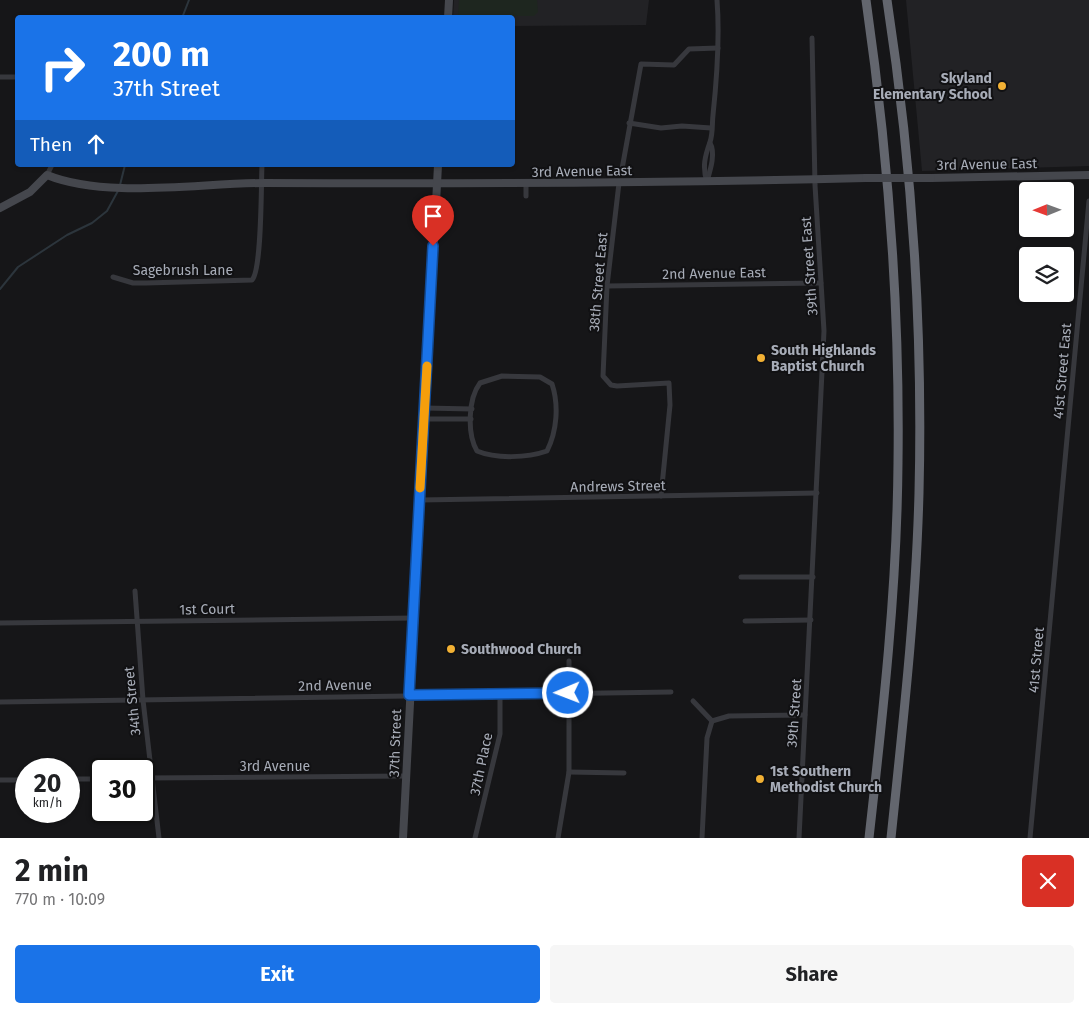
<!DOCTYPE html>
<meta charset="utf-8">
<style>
:root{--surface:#fff;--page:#f6f6f6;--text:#202124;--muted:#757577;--accent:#1a73e8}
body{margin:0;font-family:"Fira Sans",sans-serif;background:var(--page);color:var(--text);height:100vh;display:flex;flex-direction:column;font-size:19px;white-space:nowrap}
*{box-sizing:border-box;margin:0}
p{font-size:16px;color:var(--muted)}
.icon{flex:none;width:28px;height:28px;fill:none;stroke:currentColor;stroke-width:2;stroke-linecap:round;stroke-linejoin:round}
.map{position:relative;height:838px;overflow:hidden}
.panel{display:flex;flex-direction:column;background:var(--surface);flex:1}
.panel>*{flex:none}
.hud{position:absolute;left:15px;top:15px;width:500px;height:152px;border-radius:5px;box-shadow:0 1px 4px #0004;background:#1a73e8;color:#fff;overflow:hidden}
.needle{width:32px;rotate:269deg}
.fabs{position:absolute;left:1019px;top:182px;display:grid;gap:10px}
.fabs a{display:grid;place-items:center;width:55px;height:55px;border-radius:5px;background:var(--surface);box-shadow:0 1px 4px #0004;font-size:25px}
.speed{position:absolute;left:15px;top:758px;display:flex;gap:10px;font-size:25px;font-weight:700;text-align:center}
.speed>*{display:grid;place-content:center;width:65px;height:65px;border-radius:50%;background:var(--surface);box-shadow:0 1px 4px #0004;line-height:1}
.speed small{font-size:12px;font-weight:400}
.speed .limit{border:2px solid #111;border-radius:8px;background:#fff;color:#111}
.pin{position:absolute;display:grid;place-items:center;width:42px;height:42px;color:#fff;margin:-51px -21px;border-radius:50% 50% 50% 0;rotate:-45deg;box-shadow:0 0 5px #0007}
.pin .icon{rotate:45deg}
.me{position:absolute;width:55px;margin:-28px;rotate:269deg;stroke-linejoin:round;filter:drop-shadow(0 0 4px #0008)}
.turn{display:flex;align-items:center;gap:18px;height:105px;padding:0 15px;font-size:22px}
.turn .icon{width:65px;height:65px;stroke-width:2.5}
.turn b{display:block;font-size:35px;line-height:42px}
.then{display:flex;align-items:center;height:48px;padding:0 15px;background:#0003;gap:10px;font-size:19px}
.round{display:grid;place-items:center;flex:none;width:52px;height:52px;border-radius:5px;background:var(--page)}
.overview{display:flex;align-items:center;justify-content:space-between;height:85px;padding:0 15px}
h1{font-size:30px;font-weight:700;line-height:38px}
.primary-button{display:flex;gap:10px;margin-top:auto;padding:10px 15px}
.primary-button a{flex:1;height:58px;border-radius:5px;background:var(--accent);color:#fff;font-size:20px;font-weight:700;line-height:58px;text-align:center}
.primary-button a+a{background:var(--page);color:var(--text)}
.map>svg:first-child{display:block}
.built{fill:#222225}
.green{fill:#1e261f}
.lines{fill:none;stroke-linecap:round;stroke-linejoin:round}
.stream{stroke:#2c353c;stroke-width:2}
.street{stroke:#37383d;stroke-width:5}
.secondary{stroke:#45474d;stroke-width:8}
.highway{stroke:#63666e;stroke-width:9}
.secondary-bridge{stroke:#45474d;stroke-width:8}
.route-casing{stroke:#114b97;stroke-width:12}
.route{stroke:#1a73e8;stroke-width:9}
.slow{stroke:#f59e0b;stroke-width:9}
.poi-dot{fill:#f2b134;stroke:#111113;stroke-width:2}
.labels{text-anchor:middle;stroke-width:4;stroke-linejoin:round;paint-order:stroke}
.poi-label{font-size:14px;font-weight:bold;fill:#a8adb8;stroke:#111113;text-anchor:start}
.street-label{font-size:14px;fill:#a8adb8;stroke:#111113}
</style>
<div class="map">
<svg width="1089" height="838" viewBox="0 0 1089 838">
<rect width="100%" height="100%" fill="#161618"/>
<!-- built -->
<g class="built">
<path d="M454 0H649L646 25 513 26 512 18H453Z"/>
<path d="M906 0H1089V166L922 171Z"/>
</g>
<!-- green -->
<path class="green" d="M459 0H537L538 12 534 16H458Z"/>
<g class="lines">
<!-- stream -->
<g class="stream">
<path d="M182 18 189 0"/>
<path d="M120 185 125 165"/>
<path d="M0 289 18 267 67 235 92 223 107 211 119 189"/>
</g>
<!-- street -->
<g class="street">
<path d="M0 77H18"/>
<path d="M629 123 661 128 682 126 711 128"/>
<path d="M622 169 641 64 674 65 689 49 718 48"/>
<path d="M47 175 52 165"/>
<path d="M707 181C710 171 716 153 710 143"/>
<path d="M707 182C702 167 705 156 710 142 713 134 712 123 713 115 717 77 720 38 717 0"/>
<path d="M619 183 607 286 603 376 611 385 617 386 669 383 670 405 661 496"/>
<path d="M526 184V196"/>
<path d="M113 277 133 283H146L252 280C262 270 261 184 262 165"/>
<path d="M607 286 821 283"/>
<path d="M502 376 540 377 552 384C559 405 557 431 547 451 527 458 496 459 477 451 467 434 468 399 480 383Z"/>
<path d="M425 408 472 409"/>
<path d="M424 419H471"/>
<path d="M420 500 817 493"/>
<path d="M741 577H813"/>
<path d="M135 591 143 700 159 838"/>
<path d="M745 621 811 620"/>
<path d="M0 623 414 618"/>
<path d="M693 701 712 721"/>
<path d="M0 702 671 692"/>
<path d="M712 721 729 716 805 715"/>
<path d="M569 772 624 773"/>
<path d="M144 778 406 776"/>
<path d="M69 779H101"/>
<path d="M0 780H26"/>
<path d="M475 838 500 734V694"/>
<path d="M558 838 569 772V661"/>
<path d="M702 838 707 738 712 721"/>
<path d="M799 838 824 331 815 185 812 38"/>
<path d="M1030 838 1089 201"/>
</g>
<!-- secondary -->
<g class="secondary">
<path d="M448 18 449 0"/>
<path d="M931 178 1089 175"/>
<path d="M0 208 30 192 47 175C106 199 199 183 264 183 465 184 665 183 866 178"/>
<path d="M403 838 438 165"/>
</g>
<!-- highway -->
<g class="highway">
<path d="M866 0C888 153 900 309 898 463 897 589 883 713 869 838"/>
<path d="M887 0C912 163 923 328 919 493 916 608 903 723 891 838"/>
</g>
<!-- secondary-bridge -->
<path class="secondary-bridge" d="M866 178H931"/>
</g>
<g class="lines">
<!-- route casing -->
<g class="route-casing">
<path id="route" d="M433 246 409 695 568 693"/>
</g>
<!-- route -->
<use href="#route" class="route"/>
<!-- slow -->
<path class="slow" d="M420 488 427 366"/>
</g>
<!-- markers -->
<g class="poi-dot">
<circle cx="1002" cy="86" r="5"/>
<circle cx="761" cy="358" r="5"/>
<circle cx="451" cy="649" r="5"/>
<circle cx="760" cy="779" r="5"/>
</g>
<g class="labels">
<!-- poi labels -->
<g class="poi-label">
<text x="992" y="83" text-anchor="end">Skyland<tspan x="992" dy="16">Elementary School</tspan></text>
<text x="771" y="355">South Highlands<tspan x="771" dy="16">Baptist Church</tspan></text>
<text x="461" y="654">Southwood Church</text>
<text x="770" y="776">1st Southern<tspan x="770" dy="16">Methodist Church</tspan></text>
</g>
<!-- street labels -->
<g class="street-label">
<text transform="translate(987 164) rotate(-1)" y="5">3rd Avenue East</text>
<text transform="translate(582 171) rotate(-1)" y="5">3rd Avenue East</text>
<text transform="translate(809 266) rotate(-94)" y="5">39th Street East</text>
<text x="183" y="275">Sagebrush Lane</text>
<text transform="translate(714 273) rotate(-1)" y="5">2nd Avenue East</text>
<text transform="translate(598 282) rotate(-85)" y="5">38th Street East</text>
<text transform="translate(1062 371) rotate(-85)" y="5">41st Street East</text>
<text transform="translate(618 486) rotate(-1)" y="5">Andrews Street</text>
<text transform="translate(207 609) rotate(-1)" y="5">1st Court</text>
<text transform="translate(1036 660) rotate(-85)" y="5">41st Street</text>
<text transform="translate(335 685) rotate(-1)" y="5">2nd Avenue</text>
<text transform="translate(132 701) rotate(-96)" y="5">34th Street</text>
<text transform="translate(794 713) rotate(-86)" y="5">39th Street</text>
<text transform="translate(395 743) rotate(-88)" y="5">37th Street</text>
<text transform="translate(481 764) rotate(-78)" y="5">37th Place</text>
<text x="275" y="771">3rd Avenue</text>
</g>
</g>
</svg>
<div class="fabs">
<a><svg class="needle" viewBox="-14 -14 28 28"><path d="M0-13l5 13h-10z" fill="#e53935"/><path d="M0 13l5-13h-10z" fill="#757577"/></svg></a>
<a><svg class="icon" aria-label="layers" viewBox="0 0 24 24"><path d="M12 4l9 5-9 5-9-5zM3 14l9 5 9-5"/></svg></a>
</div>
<div class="speed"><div>20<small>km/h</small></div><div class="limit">30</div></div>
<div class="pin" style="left:433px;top:246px;background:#d93025"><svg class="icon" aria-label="arrive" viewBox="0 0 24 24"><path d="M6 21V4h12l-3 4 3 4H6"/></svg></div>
<svg class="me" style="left:568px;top:693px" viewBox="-20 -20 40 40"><circle r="17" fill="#1a73e8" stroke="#fff" stroke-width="3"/><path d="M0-11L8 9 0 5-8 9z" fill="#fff"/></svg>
<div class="hud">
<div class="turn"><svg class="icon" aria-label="right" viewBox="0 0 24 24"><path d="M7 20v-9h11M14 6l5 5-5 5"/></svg><div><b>200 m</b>37th Street</div></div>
<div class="then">Then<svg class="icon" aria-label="ahead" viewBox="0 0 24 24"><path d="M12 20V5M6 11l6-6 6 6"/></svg></div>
</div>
</div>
<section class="panel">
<div class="overview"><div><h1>2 min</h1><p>770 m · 10:09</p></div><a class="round" style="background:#d93025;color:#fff"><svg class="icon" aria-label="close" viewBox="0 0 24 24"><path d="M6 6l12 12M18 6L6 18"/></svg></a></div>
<div class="primary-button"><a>Exit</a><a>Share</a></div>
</section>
